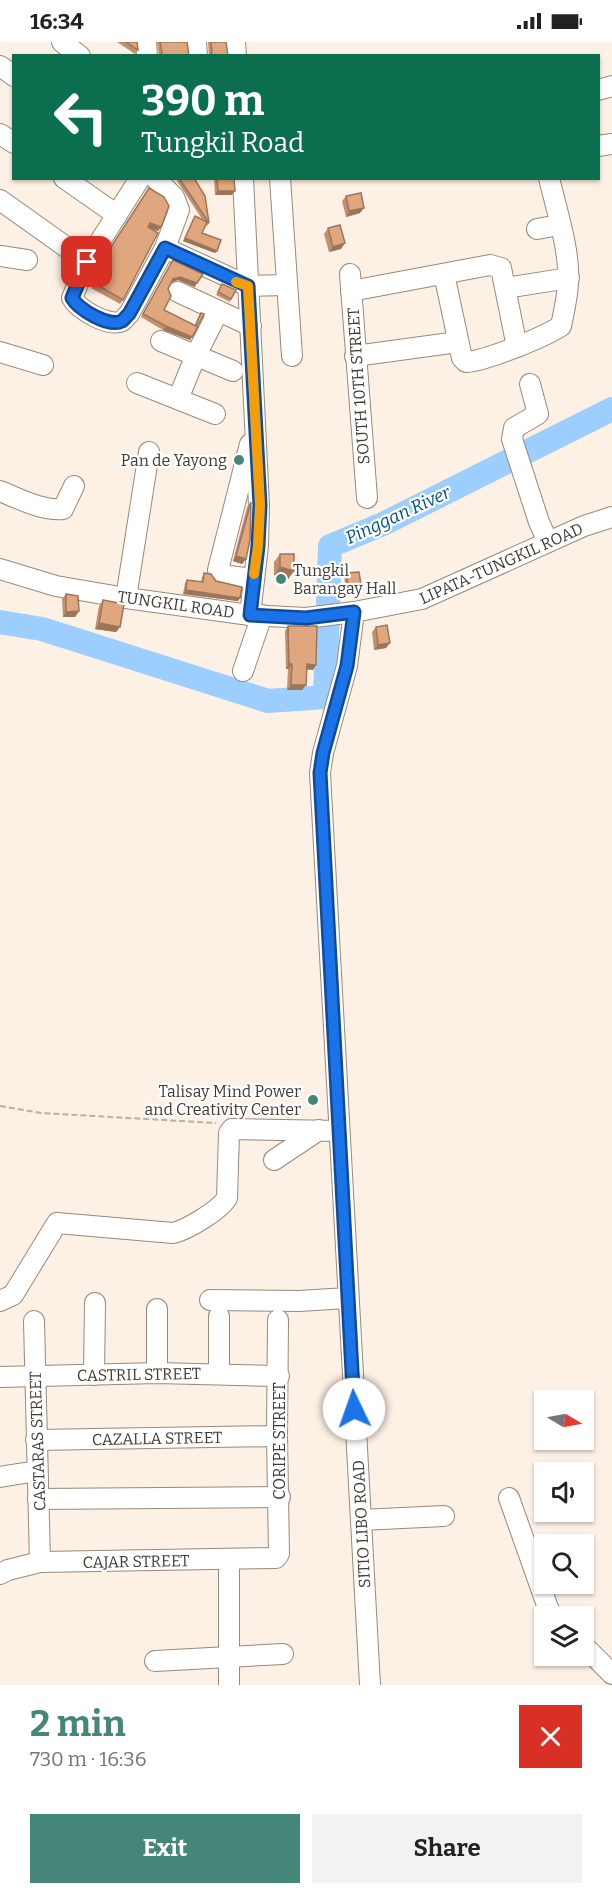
<!DOCTYPE html>
<meta charset="utf-8">
<style>
:root{--surface:#fff;--page:#f2f2f2;--text:#222;--muted:#767676;--accent:#448779}
body{margin:0;font-family:Bitter,serif;background:var(--page);color:var(--text);height:100vh;display:flex;flex-direction:column;font-size:22px;white-space:nowrap}
*{box-sizing:border-box;margin:0}
p{font-size:20px;color:var(--muted)}
.icon{flex:none;width:33px;height:33px;fill:none;stroke:currentColor;stroke-width:2;stroke-linecap:round;stroke-linejoin:round}
.map{position:relative;height:1643px;overflow:hidden}
.drawer{display:flex;flex-direction:column;background:var(--surface);flex:1}
.drawer>*{flex:none}
.top-card{position:absolute;left:12px;top:12px;width:588px;height:126px;border-radius:0px;box-shadow:0 2px 4px #0004;background:#0b6e4f;color:#fff;overflow:hidden}
.needle{width:39px;rotate:100deg}
.buttons{position:absolute;left:534px;top:1348px;display:grid;gap:12px}
.buttons a{display:grid;place-items:center;width:60px;height:60px;border-radius:0px;background:var(--surface);box-shadow:0 2px 4px #0004;font-size:30px}
.pin{position:absolute;display:grid;place-items:center;width:51px;height:51px;color:#fff;margin:-26px;border-radius:12px;box-shadow:0 3px 9px #0006}
.me{position:absolute;width:66px;margin:-33px;rotate:357deg;stroke-linejoin:round;filter:drop-shadow(0 0 4px #0008)}
.turn{display:flex;align-items:center;gap:21px;height:126px;padding:0 30px;font-size:27px}
.turn .icon{width:78px;height:78px;stroke-width:2.5}
.turn b{display:block;font-size:42px;line-height:51px}
.round{display:grid;place-items:center;flex:none;width:63px;height:63px;border-radius:0px;background:var(--page)}
.summary{display:flex;align-items:center;justify-content:space-between;height:102px;padding:0 30px}
h1{font-size:36px;font-weight:700;line-height:45px;color:var(--accent)}
.cta{display:flex;gap:12px;margin-top:auto;padding:12px 30px}
.cta a{flex:1;height:69px;border-radius:0px;background:var(--accent);color:#fff;font-size:24px;font-weight:700;line-height:69px;text-align:center}
.cta a+a{background:var(--page);color:var(--text)}
.status{display:flex;justify-content:space-between;align-items:center;height:42px;padding:0 30px;background:var(--surface);direction:ltr}
.status svg{height:16px;fill:currentColor}
.map>svg:first-child{display:block}
.lines{fill:none;stroke-linecap:round;stroke-linejoin:round}
.river{stroke:#9cceff;stroke-width:24}
.minor-casing{stroke:#98897c;stroke-width:22}
.path{stroke:#b9afa5;stroke-width:2;stroke-dasharray:6 3;stroke-linecap:butt}
.minor{stroke:#fff;stroke-width:20}
.wall{fill:#c1906d}
.shaded-wall{fill:#9d7559}
.building{fill:#e0a77f;stroke:#9d7559;stroke-width:1.5}
.route-casing{stroke:#114b97;stroke-width:15}
.route{stroke:#1a73e8;stroke-width:10}
.slow{stroke:#f59e0b;stroke-width:10}
.poi-dot{fill:#448779;stroke:#fff;stroke-width:2}
.labels{text-anchor:middle;stroke-width:4.5;stroke-linejoin:round;paint-order:stroke}
.street-label{font-size:16px;fill:#413b35;stroke:#fff}
.poi-label{font-size:16px;fill:#413b35;stroke:#fff;text-anchor:end}
.water-label{font-size:18px;font-style:italic;fill:#00518a;stroke:#fff}
</style>
<div class="status"><b>16:34</b><svg viewBox="0 0 49 12"><path d="M0 12V9h3v3zM5 12V6h3v6zM10 12V3h3v9zM15 12V0h3v12zM26 1h20v11H26zM47 4h2v5h-2z"/></svg></div>
<div class="map">
<svg width="612" height="1643" viewBox="0 0 612 1643">
<rect width="100%" height="100%" fill="#fdf0e4"/>
<g class="lines">
<!-- river -->
<path class="river" d="M0 580 42 587 268 659 325 655 330 504 383 482 612 367"/>
<!-- minor casing -->
<g class="minor-casing">
<g id="minor">
<path d="M62 0 80 14"/>
<path d="M146 0 147 14"/>
<path d="M196 0 197 14"/>
<path d="M235 0 236 14"/>
<path d="M0 24 14 34"/>
<path d="M598 48 612 44"/>
<path d="M0 92 14 101"/>
<path d="M598 104 612 102"/>
<path d="M64 136 117 173"/>
<path d="M140 136 87 220 72 256C78 267 109 286 122 279 125 277 126 274 129 272L165 206 179 168 174 155 155 136"/>
<path d="M243 136 259 463 258 504 250 573"/>
<path d="M280 136 292 314"/>
<path d="M0 158 87 220"/>
<path d="M537 187 559 183"/>
<path d="M165 206 248 244 287 243"/>
<path d="M0 214 27 218"/>
<path d="M350 232 367 456"/>
<path d="M444 232 462 316 466 320C486 319 544 295 561 284 564 269 568 254 568 238 570 209 556 166 549 136"/>
<path d="M506 246 569 236"/>
<path d="M351 249 490 223 501 226 517 305"/>
<path d="M178 250 251 284"/>
<path d="M161 299 233 329"/>
<path d="M0 310 43 323"/>
<path d="M355 314 458 300"/>
<path d="M137 341 215 372"/>
<path d="M530 342 538 372 514 386 512 397 539 480 548 500"/>
<path d="M178 357 196 313 218 270"/>
<path d="M250 402 218 528 220 533 254 537"/>
<path d="M0 449C20 457 42 469 63 467L74 444"/>
<path d="M0 527 56 544 126 556 250 573 306 576 354 570 422 557 584 484 612 475"/>
<path d="M126 556 149 410"/>
<path d="M354 570 347 624 323 711 320 731 370 1643"/>
<path d="M243 629 262 573"/>
<path d="M274 1118 319 1088"/>
<path d="M210 1258 299 1259 348 1256"/>
<path d="M0 1259 13 1253 57 1181 173 1191C187 1188 220 1168 227 1156L229 1091 232 1087 339 1089"/>
<path d="M157 1267V1331"/>
<path d="M219 1274V1331"/>
<path d="M34 1279 40 1520"/>
<path d="M94 1333 95 1261"/>
<path d="M0 1335 157 1331 279 1334"/>
<path d="M36 1398 277 1394"/>
<path d="M0 1435 37 1429"/>
<path d="M509 1456 548 1566 554 1575"/>
<path d="M38 1457 280 1455"/>
<path d="M361 1478 444 1474"/>
<path d="M0 1532 8 1528 40 1520 276 1516 279 1512 277 1394 278 1278"/>
<path d="M584 1604 612 1632"/>
<path d="M155 1619 283 1612"/>
<path d="M229 1643V1518"/>
</g>
</g>
<!-- path -->
<path class="path" d="M0 1064 41 1071 216 1081"/>
<!-- minor -->
<use href="#minor" class="minor"/>
</g>
<!-- wall -->
<g class="wall">
<path d="M117 0H137L138 8 135 12Z"/>
<path d="M157 0H187L189 14H159Z"/>
<path d="M208 0H226L228 14H209Z"/>
<path d="M178 136H194L209 181 207 184 206 182 202 191 215 211 183 199 195 174 202 177 177 139Z"/>
<path d="M214 136H234L232 153H215Z"/>
<path d="M149 146 161 185 158 189 151 187 123 258 120 262 91 246 108 209Z"/>
<path d="M346 154 360 171 346 175 342 159Z"/>
<path d="M328 186 341 207 329 210 324 192Z"/>
<path d="M173 218 195 245 178 238 172 240 168 247 164 268 195 283 201 271 204 272 190 298 163 288 141 275Z"/>
<path d="M222 242 231 257 230 260 216 253Z"/>
<path d="M251 460 246 517 242 522 233 519 247 465Z"/>
<path d="M280 512 294 529 288 537 274 533V520Z"/>
<path d="M204 531 240 556 238 559 183 552 185 541 187 538 201 540 202 535Z"/>
<path d="M346 531 359 545 346 547 344 534Z"/>
<path d="M66 552 79 569 75 575H63L62 557Z"/>
<path d="M103 558 120 585 116 590 95 587 99 564Z"/>
<path d="M288 584 313 628 307 627 306 643 302 648H287L288 627H286L285 589Z"/>
<path d="M376 585 386 606 374 608 372 590Z"/>
</g>
<!-- shaded-wall -->
<g class="shaded-wall">
<path d="M218 149H235L232 153H215Z"/>
<path d="M364 166 360 171 346 175 349 169Z"/>
<path d="M150 181 161 185 158 189 147 185Z"/>
<path d="M185 196 217 209 215 211 183 199Z"/>
<path d="M345 201 341 207 329 210 333 205Z"/>
<path d="M180 235 197 241 195 245 178 238 171 241 173 237Z"/>
<path d="M166 284 192 295 190 298 163 288Z"/>
<path d="M236 514 246 517 242 522 233 519Z"/>
<path d="M280 525 294 529 288 537 274 533Z"/>
<path d="M361 543 359 545 346 547 348 544Z"/>
<path d="M186 548 240 556 238 559 183 552Z"/>
<path d="M79 569 75 575H63L66 570Z"/>
<path d="M99 581 120 585 116 590 95 587Z"/>
<path d="M390 601 386 606 374 608 378 603Z"/>
<path d="M289 622H292L288 627H286Z"/>
<path d="M307 622 316 623 313 628 304 627Z"/>
<path d="M291 643H306L302 648H287Z"/>
</g>
<!-- building -->
<g class="building">
<path d="M126 0H137L138 8Z"/>
<path d="M160 0H187L189 14H161L162 10Z"/>
<path d="M211 0H226L228 14H210L212 10Z"/>
<path d="M179 136H194L205 154 209 181Z"/>
<path d="M217 136H234L235 149H218Z"/>
<path d="M149 146 164 155 169 164 161 185 150 181 148 185 158 191 123 258 94 241 111 205Z"/>
<path d="M361 151 364 166 349 169 346 154Z"/>
<path d="M195 174 207 180 202 191 221 198 217 209 185 196Z"/>
<path d="M340 183 345 201 333 205 328 186Z"/>
<path d="M173 218 203 232 197 241 180 235 173 237 168 247 171 254 164 268 198 285 192 295 166 284 143 272Z"/>
<path d="M222 242 236 248 231 257 218 250Z"/>
<path d="M201 271 204 272 198 283 196 282Z"/>
<path d="M251 460 250 498 246 517 236 514Z"/>
<path d="M280 512H294V529L280 525Z"/>
<path d="M359 530 361 543 348 544 346 531Z"/>
<path d="M204 531 211 532 216 539 242 545 240 556 186 548 187 538 203 540Z"/>
<path d="M66 552 78 554 79 569 66 570Z"/>
<path d="M103 558 124 562 120 585 99 581Z"/>
<path d="M387 583 390 601 378 603 376 585Z"/>
<path d="M288 584H317L316 623 307 622 306 643H291L292 622H289Z"/>
</g>
<g class="lines">
<!-- route casing -->
<g class="route-casing">
<path id="route" d="M87 220 72 256C78 267 109 286 122 279 125 277 126 274 129 272L165 206 248 244 260 463 258 504 250 573 306 576 354 570 347 624 323 711 320 731 354 1367"/>
</g>
<!-- route -->
<use href="#route" class="route"/>
<!-- slow -->
<path class="slow" d="M236 240 248 244 260 463 258 504 254 532"/>
</g>
<!-- markers -->
<g class="poi-dot">
<circle cx="239" cy="418" r="6"/>
<circle cx="281" cy="537" r="6"/>
<circle cx="313" cy="1058" r="6"/>
</g>
<g class="labels">
<!-- street labels -->
<g class="street-label">
<text transform="translate(358 344) rotate(-94)" y="6">SOUTH 10TH STREET</text>
<text transform="translate(501 521) rotate(-24)" y="6">LIPATA-TUNGKIL ROAD</text>
<text transform="translate(176 562) rotate(8)" y="6">TUNGKIL ROAD</text>
<text transform="translate(139 1332) rotate(-1)" y="6">CASTRIL STREET</text>
<text transform="translate(157 1396) rotate(-1)" y="6">CAZALLA STREET</text>
<text transform="translate(37 1399) rotate(-92)" y="6">CASTARAS STREET</text>
<text transform="translate(279 1399) rotate(-90)" y="6">CORIPE STREET</text>
<text transform="translate(361 1482) rotate(-93)" y="6">SITIO LIBO ROAD</text>
<text transform="translate(136 1519) rotate(-1)" y="6">CAJAR STREET</text>
</g>
<!-- poi labels -->
<g class="poi-label">
<text x="227" y="424">Pan de Yayong</text>
<text x="293" y="534" text-anchor="start">Tungkil<tspan x="293" dy="18">Barangay Hall</tspan></text>
<text x="301" y="1055">Talisay Mind Power<tspan x="301" dy="18">and Creativity Center</tspan></text>
</g>
<!-- water labels -->
<g class="water-label">
<text transform="translate(398 473) rotate(-25)" y="6">Pinggan River</text>
</g>
</g>
</svg>
<div class="buttons">
<a><svg class="needle" viewBox="-14 -14 28 28"><path d="M0-13l5 13h-10z" fill="#e53935"/><path d="M0 13l5-13h-10z" fill="#767676"/></svg></a>
<a><svg class="icon" aria-label="sound" viewBox="0 0 24 24"><path d="M4 9h4l5-4v14l-5-4H4zM17 9q2 3 0 6"/></svg></a>
<a><svg class="icon" aria-label="search" viewBox="0 0 24 24"><circle cx="10" cy="10" r="6"/><path d="M15 15l6 6"/></svg></a>
<a><svg class="icon" aria-label="layers" viewBox="0 0 24 24"><path d="M12 4l9 5-9 5-9-5zM3 14l9 5 9-5"/></svg></a>
</div>
<div class="pin" style="left:87px;top:220px;background:#d93025"><svg class="icon" aria-label="arrive" viewBox="0 0 24 24"><path d="M6 21V4h12l-3 4 3 4H6"/></svg></div>
<svg class="me" style="left:354px;top:1367px" viewBox="-20 -20 40 40"><circle r="19" fill="#fff"/><path d="M0-13L10 11 0 6-10 11z" fill="#1a73e8"/></svg>
<div class="top-card">
<div class="turn"><svg class="icon" aria-label="left" viewBox="0 0 24 24"><path d="M17 20v-9H6M10 6l-5 5 5 5"/></svg><div><b>390 m</b>Tungkil Road</div></div>
</div>
</div>
<section class="drawer">
<div class="summary"><div><h1>2 min</h1><p>730 m · 16:36</p></div><a class="round" style="background:#d93025;color:#fff"><svg class="icon" aria-label="close" viewBox="0 0 24 24"><path d="M6 6l12 12M18 6L6 18"/></svg></a></div>
<div class="cta"><a>Exit</a><a>Share</a></div>
</section>
